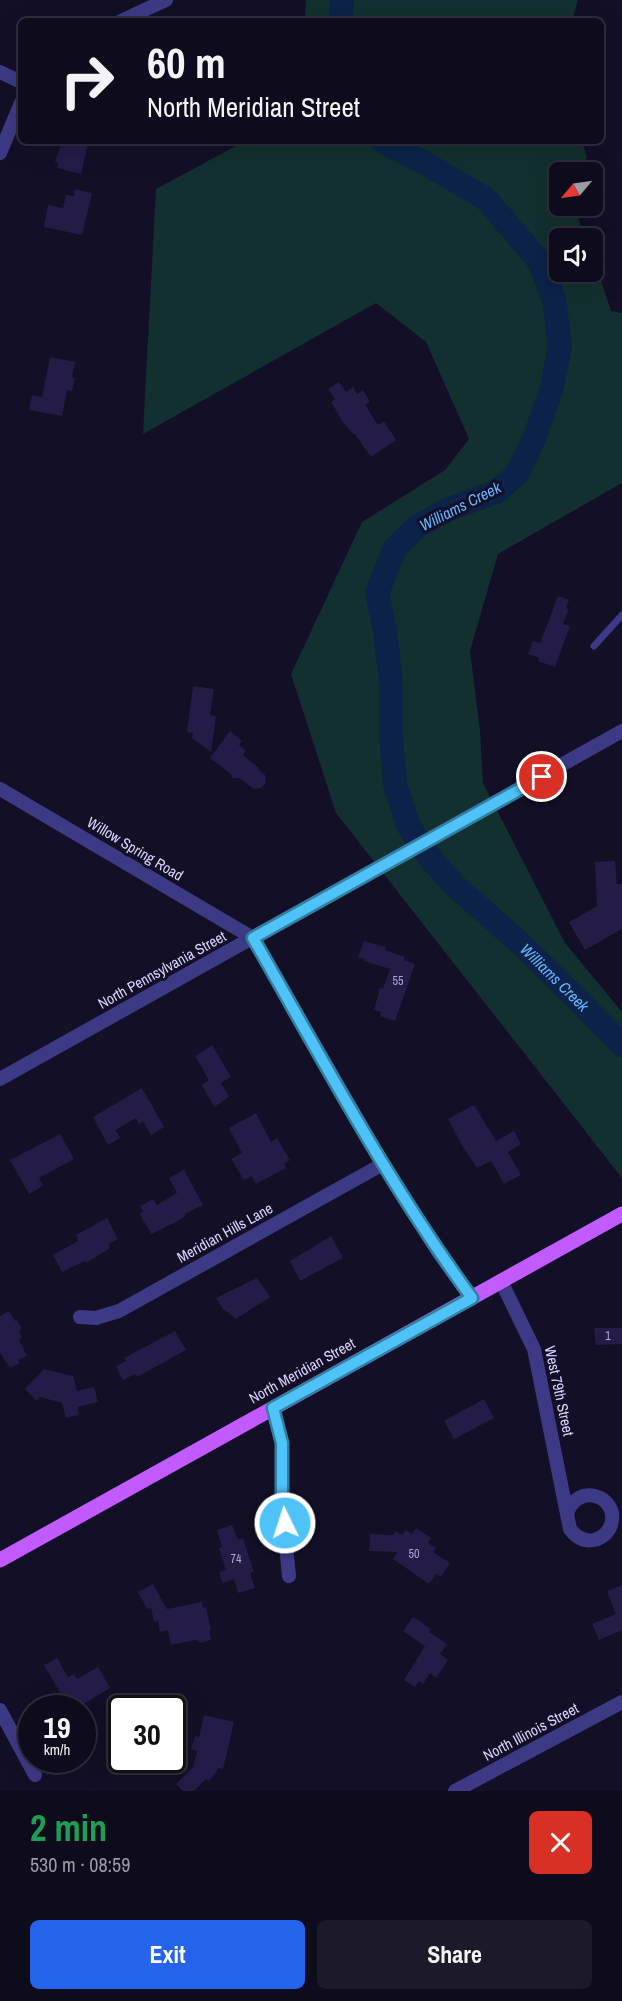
<!DOCTYPE html>
<meta charset="utf-8">
<style>
:root{--surface:#0e0b1c;--page:#1c1929;--text:#f1f3f6;--muted:#9b9ba3;--line:#2e2b3b;--accent:#2563eb}
body{margin:0;font-family:"Archivo Narrow",sans-serif;background:var(--page);color:var(--text);height:100vh;display:flex;flex-direction:column;font-size:22px;white-space:nowrap}
*{box-sizing:border-box;margin:0}
p{font-size:20px;color:var(--muted)}
.icon{flex:none;width:33px;height:33px;fill:none;stroke:currentColor;stroke-width:2;stroke-linecap:round;stroke-linejoin:round}
.map{position:relative;height:1791px;overflow:hidden}
.side{display:flex;flex-direction:column;background:var(--surface);flex:1}
.side>*{flex:none}
.top-card{position:absolute;left:18px;top:18px;width:586px;height:126px;border-radius:9px;box-shadow:0 6px 24px #0002,0 0 0 2px var(--line);background:#0e0b1c;color:var(--text);overflow:hidden}
.needle{width:39px;rotate:241deg}
.tools{position:absolute;left:549px;top:162px;display:grid;gap:12px}
.tools a{display:grid;place-items:center;width:54px;height:54px;border-radius:9px;background:var(--surface);box-shadow:0 6px 24px #0002,0 0 0 2px var(--line);font-size:30px}
.speed{position:absolute;left:18px;top:1695px;display:flex;gap:12px;font-size:30px;font-weight:700;text-align:center}
.speed>*{display:grid;place-content:center;width:78px;height:78px;border-radius:50%;background:var(--surface);box-shadow:0 6px 24px #0002,0 0 0 2px var(--line);line-height:1}
.speed small{font-size:15px;font-weight:400}
.speed .limit{border:3px solid #111;border-radius:9px;background:#fff;color:#111}
.pin{position:absolute;display:grid;place-items:center;width:51px;height:51px;color:#fff;margin:-26px;border:3px solid #fff;border-radius:50%;box-shadow:0 2px 6px #0007}
.me{position:absolute;width:66px;margin:-33px;rotate:356deg;stroke-linejoin:round;filter:drop-shadow(0 0 4px #0008)}
.turn{display:flex;align-items:center;gap:21px;height:126px;padding:0 30px;font-size:27px}
.turn .icon{width:78px;height:78px;stroke-width:2.5}
.turn b{display:block;font-size:42px;line-height:51px}
.round{display:grid;place-items:center;flex:none;width:63px;height:63px;border-radius:9px;background:var(--page)}
.headline{display:flex;align-items:center;justify-content:space-between;height:102px;padding:0 30px}
h1{font-size:36px;font-weight:800;line-height:45px;color:#1e9e55}
.button{display:flex;gap:12px;margin-top:auto;padding:12px 30px}
.button a{flex:1;height:69px;border-radius:9px;background:var(--accent);color:#fff;font-size:24px;font-weight:800;line-height:69px;text-align:center}
.button a+a{background:var(--page);color:var(--text)}
.map>svg:first-child{display:block}
.green{fill:#12302f}
.lines{fill:none;stroke-linecap:round;stroke-linejoin:round}
.river{stroke:#0c2248;stroke-width:24}
.building{fill:#241b47}
.service{stroke:#3d3a85;stroke-width:7}
.minor{stroke:#3d3a85;stroke-width:14}
.primary{stroke:#c25bff;stroke-width:15}
.route-casing{stroke:#337fa1;stroke-width:15}
.route{stroke:#4fc3f7;stroke-width:10}
.labels{text-anchor:middle;stroke-width:6;stroke-linejoin:round;paint-order:stroke}
.number-label{font-size:12px;fill:#aca6d1}
.street-label{font-size:15px;fill:#d9d4ff;stroke:#130f26}
.water-label{font-size:16px;font-style:italic;fill:#62b6ff;stroke:#130f26}
</style>
<div class="map">
<svg width="622" height="1791" viewBox="0 0 622 1791">
<rect width="100%" height="100%" fill="#130f26"/>
<!-- green -->
<g class="green">
<path d="M306 0H578L572 21H305Z"/>
<path d="M245 141H582L587 158 579 172H560V206H574L585 238H560V272H592L593 258 611 311 622 313V483L498 554 470 651 480 731 483 783 565 943 622 1012V1178L336 813 291 674 362 522 445 470 469 439 426 342 376 303 143 434 156 189Z"/>
</g>
<g class="lines">
<!-- river -->
<g class="river">
<path d="M341 21 342 0"/>
<path id="s1" d="M382 141 423 162 486 199 539 261 554 299 560 347 552 387 535 437 517 474 496 492 449 509 418 526 395 548 377 593 385 631 391 682V737L395 784 408 825 430 858 455 886 521 944 580 1002 622 1045"/>
</g>
</g>
<!-- building -->
<g class="building">
<path d="M62 141H82V142L88 144 81 174 57 168 58 163 55 162Z"/>
<path d="M75 189 92 193 82 235 44 227 48 205 63 208 66 195 74 196Z"/>
<path d="M50 357 75 362 72 378H75L72 391 67 390 62 416 29 410 32 395 42 397Z"/>
<path d="M339 382 346 392 353 387 357 394 363 390 370 402 365 405 378 425 384 421 396 440 371 457 354 433 353 434 343 422 331 402 335 399 328 389Z"/>
<path d="M558 596 569 600 566 608 569 609 563 624 570 626 555 667 538 661 539 658 528 654 533 641 540 643Z"/>
<path d="M193 686 214 689 210 715 216 716 211 752 192 738 193 733 187 732Z"/>
<path d="M230 731 242 741 239 745 246 751 243 755 259 768 258 769 265 775 266 783 261 788 254 789 239 778H232L231 774 210 758Z"/>
<path d="M615 861 617 884H622V929L585 950 569 922 597 906 595 862Z"/>
<path d="M364 941 386 947 385 950 405 957 404 960 415 964 395 1021 380 1016 381 1012 374 1010 380 988 383 989 390 969 364 961 365 959 358 957Z"/>
<path d="M212 1045 231 1077 221 1083 229 1097 214 1107 202 1085 209 1080 195 1056Z"/>
<path d="M142 1088 164 1127 151 1135 143 1121 139 1124 136 1118 115 1130 120 1138 108 1145 93 1117Z"/>
<path d="M474 1105 496 1141 514 1131 521 1144 508 1152 521 1175 504 1184 491 1161 477 1168 463 1147 448 1119Z"/>
<path d="M256 1113 271 1142 277 1138 290 1160 284 1164 286 1168 256 1184 252 1176 244 1180 231 1159 242 1153 229 1128Z"/>
<path d="M60 1134 74 1159 39 1178 43 1186 29 1194 10 1160Z"/>
<path d="M184 1170 203 1205 185 1214V1216L176 1222 151 1234 140 1214 143 1211 140 1206 153 1199 157 1205 177 1193 169 1178Z"/>
<path d="M107 1218 118 1239 109 1244V1249L86 1263 85 1261 62 1272 53 1255 78 1241 76 1235Z"/>
<path d="M331 1236 343 1258 300 1281 290 1261Z"/>
<path d="M257 1278 270 1297 236 1319 222 1308 216 1298Z"/>
<path d="M9 1311 15 1321 17 1320 22 1329 19 1331 22 1338 19 1340 27 1356 18 1360 20 1363 10 1368 0 1353V1316Z"/>
<path d="M594 1328H622V1344L596 1345Z"/>
<path d="M175 1331 186 1350 137 1377 135 1374 123 1380 116 1366 126 1361 124 1358Z"/>
<path d="M44 1369 73 1376 77 1391 94 1387 98 1402 78 1407 79 1415 66 1418 62 1403 40 1397 37 1401 25 1389Z"/>
<path d="M484 1399 494 1418 454 1439 444 1421Z"/>
<path d="M232 1525 238 1540 243 1538 254 1572 250 1573 255 1588 238 1593 234 1579 223 1583 219 1572 226 1570 219 1548 222 1547 217 1530Z"/>
<path d="M416 1528 431 1538 428 1543 436 1548 433 1552 450 1563 441 1577 436 1574 429 1584 393 1559 398 1552 369 1551 370 1534 393 1535 396 1531 402 1535 406 1530 412 1534Z"/>
<path d="M153 1584 167 1609 202 1602 203 1608 206 1607 211 1630H209L211 1640 199 1643V1641L195 1640 171 1645 168 1630 160 1632 158 1621 154 1622 151 1608 147 1609 138 1592Z"/>
<path d="M622 1585V1630L599 1640 592 1624 616 1614 607 1591Z"/>
<path d="M413 1617 431 1629 429 1632 447 1644 440 1654 448 1660 436 1678 430 1673 423 1684 419 1681 415 1687 404 1680 425 1646 403 1631Z"/>
<path d="M57 1658 68 1677 74 1674 77 1679 98 1667 110 1688 82 1705 84 1708H31L60 1692 44 1665Z"/>
<path d="M204 1715 234 1722 223 1769 219 1768 209 1781 206 1779 194 1791H183L176 1784 193 1767 197 1751 191 1749 195 1736 199 1737Z"/>
</g>
<g class="lines">
<!-- service -->
<path class="service" d="M594 646 622 615"/>
<!-- minor -->
<g class="minor">
<path d="M121 21 166 0"/>
<path d="M0 72 19 81"/>
<path d="M0 153 21 103"/>
<path d="M0 789 253 938 383 1164 439 1253 472 1298"/>
<path d="M0 1079 622 731"/>
<path d="M501 1281 534 1349 570 1529C576 1537 584 1542 594 1540 602 1538 608 1533 611 1525 620 1495 576 1482 567 1514"/>
<path d="M80 1317 96 1318 119 1311 383 1164"/>
<path d="M273 1409 282 1443V1504L289 1576"/>
<path d="M0 1710 35 1775"/>
<path d="M455 1791 622 1702"/>
</g>
<!-- primary -->
<path class="primary" d="M0 1560 622 1214"/>
</g>
<g class="lines">
<!-- route casing -->
<g class="route-casing">
<path id="route" d="M285 1523 282 1504V1443L273 1408 472 1298C389 1185 323 1060 253 938L542 777"/>
</g>
<!-- route -->
<use href="#route" class="route"/>
</g>
<g class="labels">
<!-- number labels -->
<g class="number-label">
<text x="398" y="985">55</text>
<text x="608" y="1340">1</text>
<text x="414" y="1558">50</text>
<text x="236" y="1563">74</text>
</g>
<!-- street labels -->
<g class="street-label">
<text transform="translate(135 849) rotate(31)" y="5">Willow Spring Road</text>
<text transform="translate(162 970) rotate(-29)" y="5">North Pennsylvania Street</text>
<text transform="translate(225 1233) rotate(-29)" y="5">Meridian Hills Lane</text>
<text transform="translate(302 1371) rotate(-29)" y="5">North Meridian Street</text>
<text transform="translate(559 1391) rotate(78)" y="5">West 79th Street</text>
<text transform="translate(531 1732) rotate(-28)" y="5">North Illinois Street</text>
</g>
<!-- water labels -->
<g class="water-label">
<text transform="translate(460 506) rotate(-27)" y="6">Williams Creek</text>
<text dy="6" stroke="none"><textPath href="#s1" startOffset="1066">Williams Creek</textPath></text>
</g>
</g>
</svg>
<div class="tools">
<a><svg class="needle" viewBox="-14 -14 28 28"><path d="M0-13l5 13h-10z" fill="#e53935"/><path d="M0 13l5-13h-10z" fill="#9b9ba3"/></svg></a>
<a><svg class="icon" aria-label="sound" viewBox="0 0 24 24"><path d="M4 9h4l5-4v14l-5-4H4zM17 9q2 3 0 6"/></svg></a>
</div>
<div class="speed"><div>19<small>km/h</small></div><div class="limit">30</div></div>
<div class="pin" style="left:542px;top:777px;background:#d93025"><svg class="icon" aria-label="arrive" viewBox="0 0 24 24"><path d="M6 21V4h12l-3 4 3 4H6"/></svg></div>
<svg class="me" style="left:285px;top:1523px" viewBox="-20 -20 40 40"><circle r="17" fill="#4fc3f7" stroke="#fff" stroke-width="3"/><path d="M0-11L8 9 0 5-8 9z" fill="#fff"/></svg>
<div class="top-card">
<div class="turn"><svg class="icon" aria-label="right" viewBox="0 0 24 24"><path d="M7 20v-9h11M14 6l5 5-5 5"/></svg><div><b>60 m</b>North Meridian Street</div></div>
</div>
</div>
<section class="side">
<div class="headline"><div><h1>2 min</h1><p>530 m · 08:59</p></div><a class="round" style="background:#d93025;color:#fff"><svg class="icon" aria-label="close" viewBox="0 0 24 24"><path d="M6 6l12 12M18 6L6 18"/></svg></a></div>
<div class="button"><a>Exit</a><a>Share</a></div>
</section>
